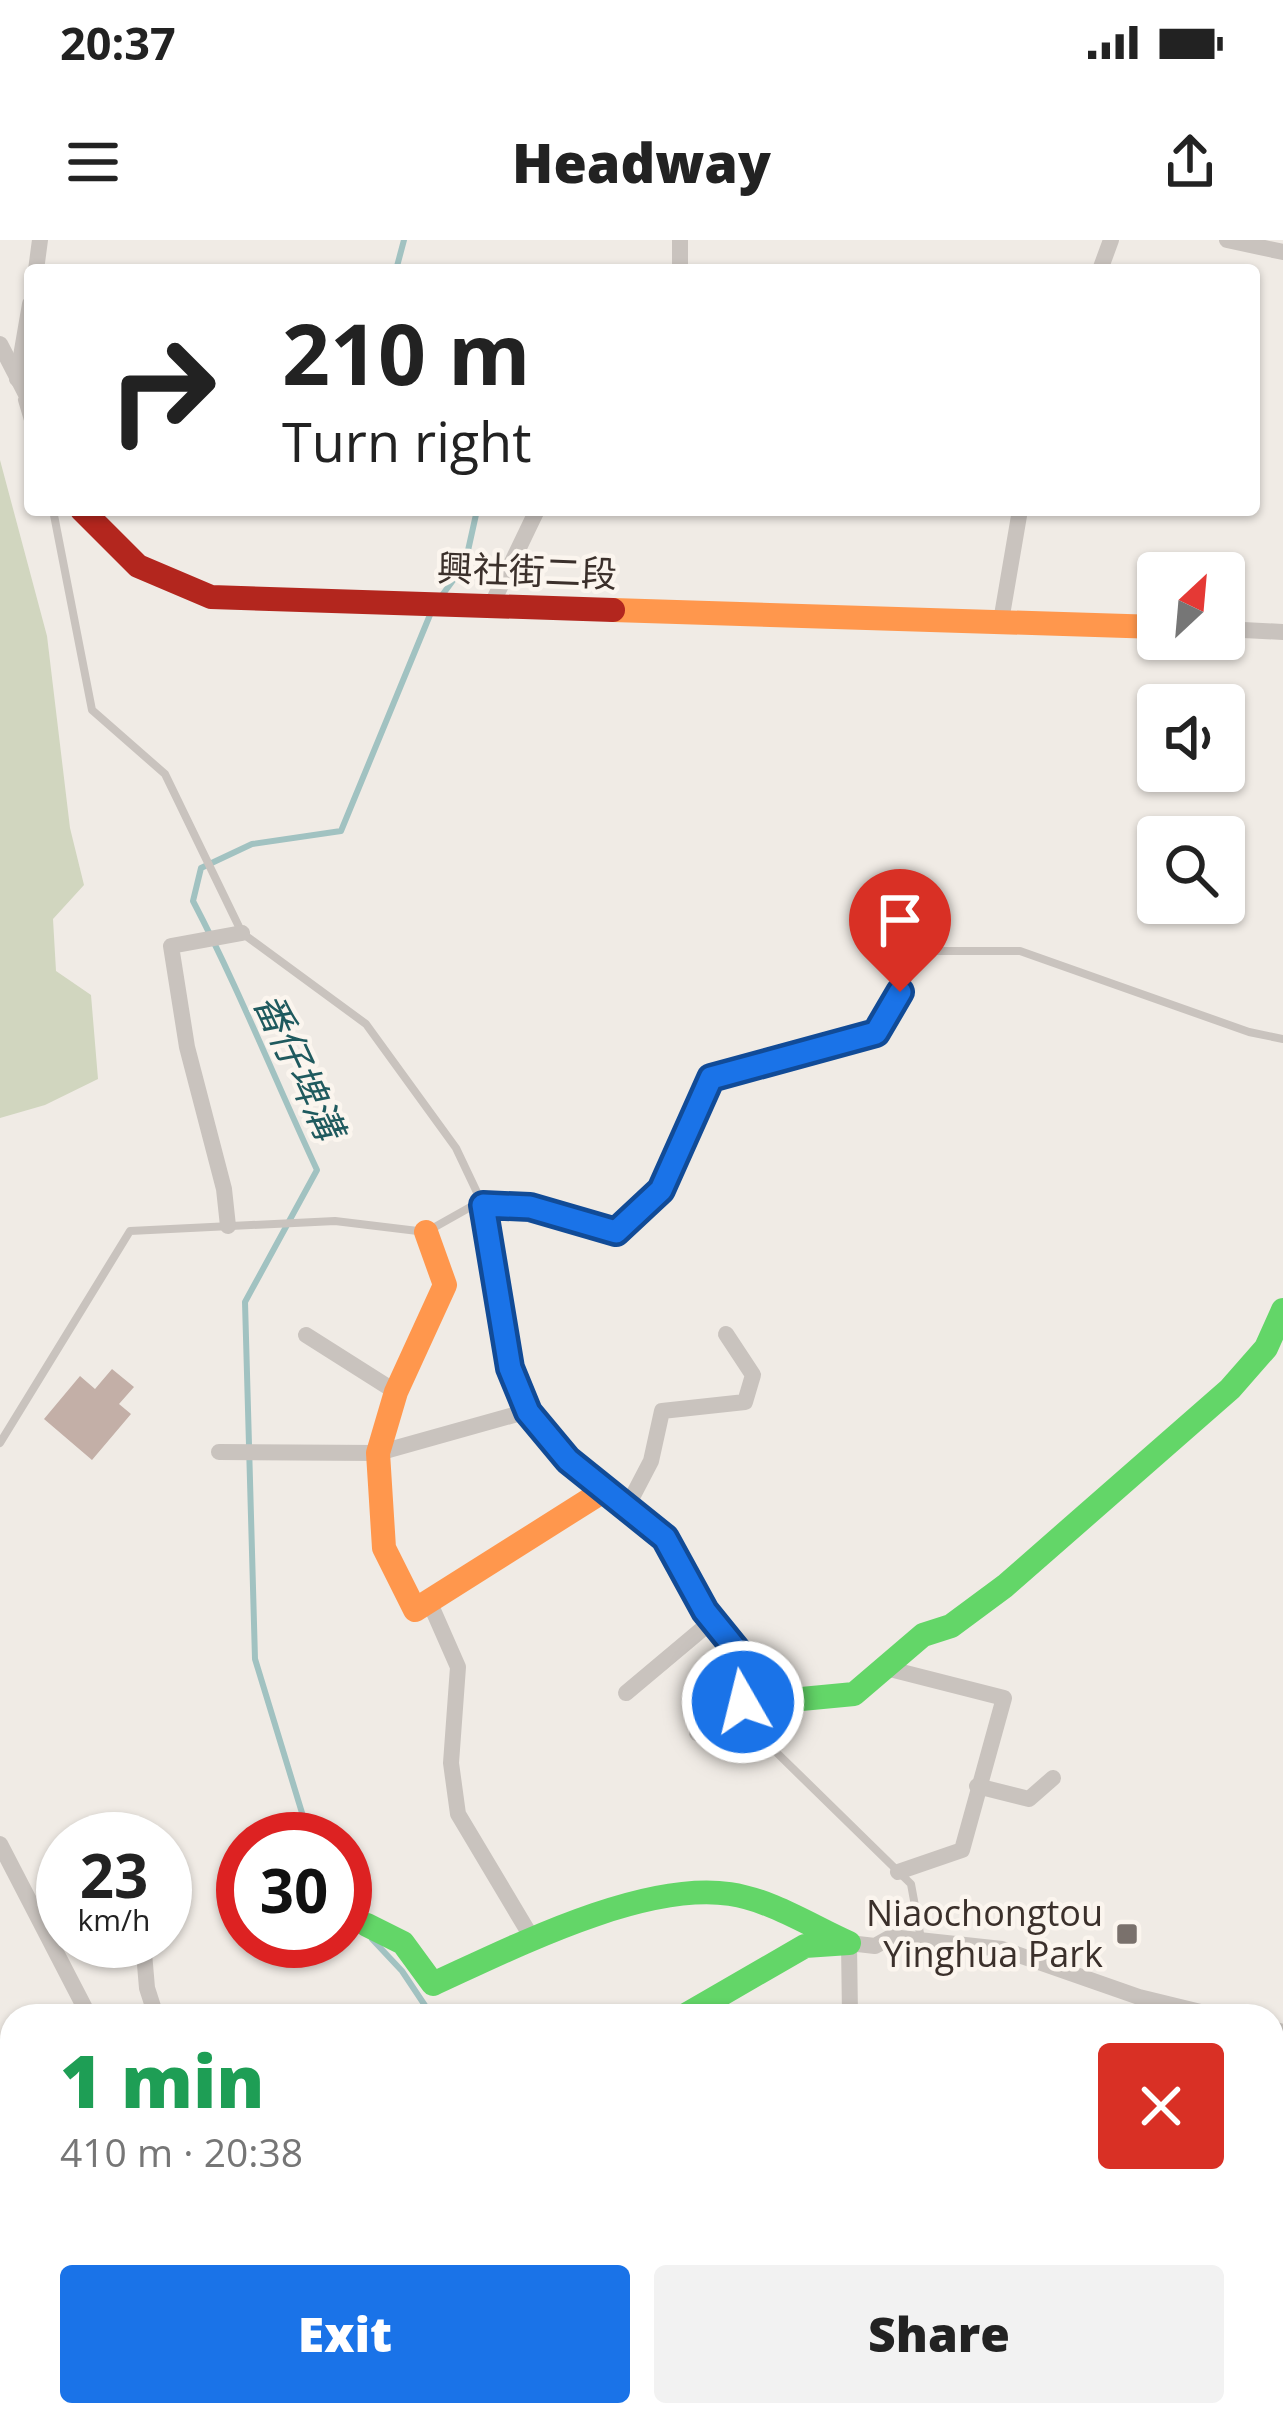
<!DOCTYPE html>
<meta charset="utf-8">
<style>
:root{--surface:#fff;--page:#f2f2f2;--text:#222;--muted:#767676;--accent:#1a73e8}
body{margin:0;font-family:"Open Sans","Noto Sans TC",sans-serif;background:var(--page);color:var(--text);height:100vh;display:flex;flex-direction:column;font-size:45px;white-space:nowrap}
*{box-sizing:border-box;margin:0}
p{font-size:39px;color:var(--muted)}
.icon{flex:none;width:66px;height:66px;fill:none;stroke:currentColor;stroke-width:2;stroke-linecap:round;stroke-linejoin:round}
.map{position:relative;flex:1;overflow:hidden}
.details{position:absolute;left:0px;top:1764px;width:1284px;height:423px;display:flex;flex-direction:column;background:var(--surface);border-radius:36px 36px 0 0;box-shadow:0 3px 9px #0004}
.details>*{flex:none}
.banner{position:absolute;left:24px;top:24px;width:1236px;height:252px;border-radius:12px;box-shadow:0 3px 9px #0004;background:#fff;color:var(--text);overflow:hidden}
.needle{width:78px;rotate:26deg}
.controls{position:absolute;left:1137px;top:312px;display:grid;gap:24px}
.controls a{display:grid;place-items:center;width:108px;height:108px;border-radius:12px;background:var(--surface);box-shadow:0 3px 9px #0004;font-size:60px}
.speed{position:absolute;left:36px;top:1572px;display:flex;gap:24px;font-size:60px;font-weight:700;text-align:center}
.speed>*{display:grid;place-content:center;width:156px;height:156px;border-radius:50%;background:var(--surface);box-shadow:0 3px 9px #0004;line-height:1}
.speed small{font-size:30px;font-weight:400}
.speed .limit{border:18px solid #d22;background:#fff;color:#111}
.pin{position:absolute;display:grid;place-items:center;width:102px;height:102px;color:#fff;margin:-123px -51px;border-radius:50% 50% 50% 0;rotate:-45deg;box-shadow:0 0 12px #0007}
.pin .icon{rotate:45deg}
.me{position:absolute;width:132px;margin:-66px;rotate:352deg;stroke-linejoin:round;filter:drop-shadow(0 0 9px #0008)}
.turn{display:flex;align-items:center;gap:42px;height:252px;padding:0 60px;font-size:54px}
.turn .icon{width:156px;height:156px;stroke-width:2.5}
.turn b{display:block;font-size:84px;line-height:102px}
.round{display:grid;place-items:center;flex:none;width:126px;height:126px;border-radius:12px;background:var(--page)}
.summary{display:flex;align-items:center;justify-content:space-between;height:204px;padding:0 60px}
h1{font-size:72px;font-weight:800;line-height:90px;color:#1e9e55}
.button{display:flex;gap:24px;margin-top:auto;padding:24px 60px}
.button a{flex:1;height:138px;border-radius:12px;background:var(--accent);color:#fff;font-size:48px;font-weight:800;line-height:138px;text-align:center}
.button a+a{background:var(--page);color:var(--text)}
.status{display:flex;justify-content:space-between;align-items:center;height:84px;padding:0 60px;background:var(--surface);direction:ltr}
.status svg{height:33px;fill:currentColor}
header{display:flex;justify-content:space-between;align-items:center;height:156px;padding:0 60px;background:var(--surface);font-size:54px;font-weight:800}
.map>svg:first-child{display:block}
.green{fill:#d1d6bf}
.lines{fill:none;stroke-linecap:round;stroke-linejoin:round}
.stream{stroke:#a1c2c1;stroke-width:6}
.building{fill:#c3afa7}
.lane{stroke:#c9c3be;stroke-width:8}
.street{stroke:#c9c3be;stroke-width:16}
.fast{stroke:#63d668;stroke-width:24}
.slow{stroke:#ff974d;stroke-width:24}
.jam{stroke:#b3261e;stroke-width:24}
.route-casing{stroke:#114b97;stroke-width:30}
.route{stroke:#1a73e8;stroke-width:21}
.poi-dot{fill:#7a716c;stroke:#fbf5ee;stroke-width:4.5}
.labels{text-anchor:middle;stroke-width:9;stroke-linejoin:round;paint-order:stroke}
.street-label{font-size:36px;fill:#3b302b;stroke:#fbf5ee}
.poi-label{font-size:36px;fill:#3b302b;stroke:#fbf5ee;text-anchor:end}
.water-label{font-size:39px;font-style:italic;fill:#1f5a5e;stroke:#fbf5ee}
</style>
<div class="status"><b>20:37</b><svg viewBox="0 0 49 12"><path d="M0 12V9h3v3zM5 12V6h3v6zM10 12V3h3v9zM15 12V0h3v12zM26 1h20v11H26zM47 4h2v5h-2z"/></svg></div>
<header><svg class="icon" aria-label="menu" viewBox="0 0 24 24"><path d="M4 6h16M4 12h16M4 18h16"/></svg>Headway<svg class="icon" aria-label="share" viewBox="0 0 24 24"><path d="M12 15V3M7 8l5-5 5 5M5 13v7h14v-7"/></svg></header>
<div class="map">
<svg width="1283" height="2186" viewBox="0 0 1283 2186">
<rect width="100%" height="100%" fill="#f0ebe5"/>
<!-- green -->
<path class="green" d="M0 220 47 396 70 588 84 645 53 679 56 731 91 755 98 839 45 865 0 878Z"/>
<g class="lines">
<!-- stream -->
<g class="stream">
<path d="M396 30 404 0"/>
<path d="M443 354 465 324 477 270"/>
<path d="M310 1599 255 1419 245 1062 317 930C275 840 239 749 193 661L201 628 252 604 341 591 432 370"/>
<path d="M345 1671 358 1685"/>
<path d="M372 1699 402 1731 432 1776"/>
<path d="M615 2175 620 2186"/>
</g>
</g>
<!-- building -->
<g class="building">
<path d="M112 1129 134 1147 119 1164 131 1174 92 1220 44 1179 80 1136 95 1149Z"/>
<path d="M356 2175H403L407 2186H361Z"/>
</g>
<g class="lines">
<!-- lane -->
<g class="lane">
<path d="M22 160 30 187"/>
<path d="M53 270 92 470 165 534 242 693 366 784 456 908 483 965 510 1128 528 1171 568 1220 665 1298 705 1371 769 1451 775 1511 911 1644 921 1699"/>
<path d="M0 1203 130 991 335 981 426 992 474 965 530 967 615 992 661 950 711 838 876 793 925 711H1020L1249 792 1283 799"/>
<path d="M496 2175 502 2186"/>
</g>
<!-- street -->
<g class="street">
<path d="M1227 0 1283 12"/>
<path d="M36 30 40 0"/>
<path d="M680 30V0"/>
<path d="M1100 30 1111 0"/>
<path d="M0 104 30 162"/>
<path d="M17 139 30 64"/>
<path d="M491 366 537 270"/>
<path d="M1001 381 1020 270"/>
<path d="M1224 389 1283 392"/>
<path d="M228 986 224 949 187 807 171 706 242 693"/>
<path d="M306 1095 396 1152"/>
<path d="M219 1212 378 1213 528 1171"/>
<path d="M627 1267 651 1221 662 1171 745 1162 753 1135 726 1094"/>
<path d="M429 1361 458 1427 451 1523 458 1574 532 1698"/>
<path d="M886 1428 1004 1458 962 1610 898 1632"/>
<path d="M626 1453 713 1380"/>
<path d="M697 1493 728 1487 743 1463 752 1429"/>
<path d="M977 1546 1029 1559 1053 1538"/>
<path d="M135 1598V1599"/>
<path d="M0 1604 89 1776"/>
<path d="M143 1701 147 1748 156 1776"/>
<path d="M850 1776 849 1703 875 1706 891 1697 1002 1709 1139 1757 1217 1776"/>
<path d="M1272 1789 1283 1792"/>
<path d="M0 2100 12 2125"/>
<path d="M869 2175 871 2186"/>
<path d="M12 2186 20 2175"/>
</g>
<!-- fast -->
<g class="fast">
<path d="M770 1462 854 1454 923 1395 951 1386 1005 1346 1230 1149 1266 1108 1283 1070"/>
<path d="M367 1685 403 1703 433 1744C512 1708 642 1641 730 1654 771 1660 811 1686 849 1703L805 1706 684 1776"/>
<path d="M1278 2186 1283 1978"/>
</g>
<!-- slow -->
<g class="slow">
<path d="M613 370 1158 387"/>
<path d="M426 992 445 1045 396 1152 378 1213 384 1308 415 1370 605 1250"/>
</g>
<!-- jam -->
<path class="jam" d="M82 270 138 326 211 357 613 370"/>
</g>
<g class="lines">
<!-- route casing -->
<g class="route-casing">
<path id="route" d="M743 1462 752 1429 705 1371 665 1298 568 1220 528 1172 510 1128 483 965 530 967 616 992 661 950 711 838 876 793 900 752"/>
</g>
<!-- route -->
<use href="#route" class="route"/>
</g>
<!-- markers -->
<rect class="poi-dot" x="1115" y="1682" width="24" height="24" rx="6"/>
<g class="labels">
<!-- street labels -->
<g class="street-label">
<text transform="translate(527 331) rotate(2)" y="13">興社街二段</text>
</g>
<!-- poi labels -->
<g class="poi-label">
<text x="1103" y="1686">Niaochongtou<tspan x="1103" dy="41">Yinghua Park</tspan></text>
</g>
<!-- water labels -->
<g class="water-label">
<text transform="translate(299 826) rotate(65)" y="14">番仔埤溝</text>
</g>
</g>
</svg>
<div class="controls">
<a><svg class="needle" viewBox="-14 -14 28 28"><path d="M0-13l5 13h-10z" fill="#e53935"/><path d="M0 13l5-13h-10z" fill="#767676"/></svg></a>
<a><svg class="icon" aria-label="sound" viewBox="0 0 24 24"><path d="M4 9h4l5-4v14l-5-4H4zM17 9q2 3 0 6"/></svg></a>
<a><svg class="icon" aria-label="search" viewBox="0 0 24 24"><circle cx="10" cy="10" r="6"/><path d="M15 15l6 6"/></svg></a>
</div>
<div class="speed"><div>23<small>km/h</small></div><div class="limit">30</div></div>
<div class="pin" style="left:900px;top:752px;background:#d93025"><svg class="icon" aria-label="arrive" viewBox="0 0 24 24"><path d="M6 21V4h12l-3 4 3 4H6"/></svg></div>
<svg class="me" style="left:743px;top:1462px" viewBox="-20 -20 40 40"><circle r="17" fill="#1a73e8" stroke="#fff" stroke-width="3"/><path d="M0-11L8 9 0 5-8 9z" fill="#fff"/></svg>
<div class="banner">
<div class="turn"><svg class="icon" aria-label="right" viewBox="0 0 24 24"><path d="M7 20v-9h11M14 6l5 5-5 5"/></svg><div><b>210 m</b>Turn right</div></div>
</div>
<section class="details">
<div class="summary"><div><h1>1 min</h1><p>410 m · 20:38</p></div><a class="round" style="background:#d93025;color:#fff"><svg class="icon" aria-label="close" viewBox="0 0 24 24"><path d="M6 6l12 12M18 6L6 18"/></svg></a></div>
<div class="button"><a>Exit</a><a>Share</a></div>
</section>
</div>
